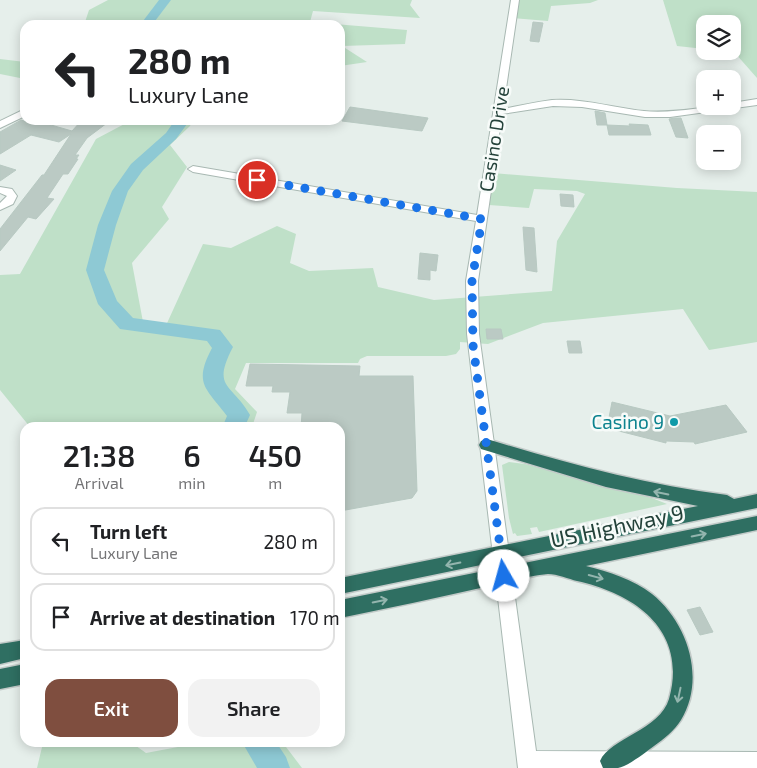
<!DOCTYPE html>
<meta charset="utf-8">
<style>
:root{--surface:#fff;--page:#f2f2f2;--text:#202124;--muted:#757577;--line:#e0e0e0;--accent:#7f4e3f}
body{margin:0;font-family:"Exo 2",sans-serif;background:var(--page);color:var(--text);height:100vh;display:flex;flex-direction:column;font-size:19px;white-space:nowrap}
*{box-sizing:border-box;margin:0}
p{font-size:16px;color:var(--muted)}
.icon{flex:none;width:28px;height:28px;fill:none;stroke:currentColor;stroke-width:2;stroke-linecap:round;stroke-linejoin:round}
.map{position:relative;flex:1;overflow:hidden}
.sheet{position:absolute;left:20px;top:422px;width:325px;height:325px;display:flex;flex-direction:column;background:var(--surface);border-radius:15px;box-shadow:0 2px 12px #0003}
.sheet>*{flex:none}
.guide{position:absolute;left:20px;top:20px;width:325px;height:105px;border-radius:15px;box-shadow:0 2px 12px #0003;background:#fff;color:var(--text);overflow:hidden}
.controls{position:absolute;left:696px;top:15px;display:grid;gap:10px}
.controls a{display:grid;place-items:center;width:45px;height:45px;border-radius:10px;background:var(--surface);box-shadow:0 2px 12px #0003;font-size:25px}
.pin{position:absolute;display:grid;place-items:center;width:42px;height:42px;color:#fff;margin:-21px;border:2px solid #fff;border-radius:50%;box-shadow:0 1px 5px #0007}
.me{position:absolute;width:55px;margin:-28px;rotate:353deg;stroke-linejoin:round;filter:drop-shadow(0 0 4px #0008)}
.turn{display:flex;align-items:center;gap:18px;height:105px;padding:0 25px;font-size:22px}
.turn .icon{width:65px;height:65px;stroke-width:2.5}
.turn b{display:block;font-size:35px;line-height:42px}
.eta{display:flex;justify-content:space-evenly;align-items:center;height:85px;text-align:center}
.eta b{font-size:30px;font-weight:600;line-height:35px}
.button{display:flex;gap:10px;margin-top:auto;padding:10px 25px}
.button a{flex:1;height:58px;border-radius:15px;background:var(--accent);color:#fff;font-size:20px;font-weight:600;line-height:58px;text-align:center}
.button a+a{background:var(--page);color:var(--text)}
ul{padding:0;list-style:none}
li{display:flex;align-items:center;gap:15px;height:68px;margin:0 10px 8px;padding:0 15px;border:2px solid var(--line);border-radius:15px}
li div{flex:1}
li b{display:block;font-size:19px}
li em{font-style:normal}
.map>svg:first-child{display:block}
.green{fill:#bfe0c8}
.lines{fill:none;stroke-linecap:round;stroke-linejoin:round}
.river{fill:#8ec9d4;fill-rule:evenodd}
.building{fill:#bbcac4;stroke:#b8c9c2}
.minor-casing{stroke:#a8b8b2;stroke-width:2}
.highway-casing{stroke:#c2cac8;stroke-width:3}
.minor{fill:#fff;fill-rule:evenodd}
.highway{fill:#2f6f62;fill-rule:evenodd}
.oneway{stroke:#93b5ae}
.route{stroke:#1a73e8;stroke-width:9;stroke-dasharray:0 16.2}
.culture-dot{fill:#0f9aa8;stroke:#f7fbf9;stroke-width:2}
.labels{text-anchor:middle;stroke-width:5;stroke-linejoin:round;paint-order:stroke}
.street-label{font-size:19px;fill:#24423a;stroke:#f7fbf9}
.culture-label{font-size:19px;fill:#0d838f;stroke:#f7fbf9;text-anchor:end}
.near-street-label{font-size:22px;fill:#24423a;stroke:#f7fbf9}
</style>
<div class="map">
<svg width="757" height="768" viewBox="0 0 757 768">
<rect width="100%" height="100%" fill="#e6efeb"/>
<!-- green -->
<g class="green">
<path d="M108 0H412L410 5 420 18 313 11 310 22 407 30 405 44 342 46 367 62 340 66V25H84L89 10Z"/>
<path d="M515 0H598L590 3 551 6 548 21 512 18Z"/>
<path d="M663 0H757V78L735 53 721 51H732V24H705V49L677 46Z"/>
<path d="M0 59 25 62V79L0 74Z"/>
<path d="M132 120H193L190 126 170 145 187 167 162 207 169 219 132 263 143 322 163 332 203 244 231 248 277 226 296 234 290 263 309 271 373 268 378 287 434 300 552 291 557 241 585 194 577 191 534 189 529 208 489 205 493 173 677 188 757 192V342L709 350 683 309 543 323 488 344 460 342V349L456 354 446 356H367L360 359 358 363H246L235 389 257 412 252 427H30L0 390V275L20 274 96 139Z"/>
<path d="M509 462 525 464 652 498 667 504 539 532 537 527 530 528 532 534 517 536 515 533 513 534 509 518 502 465Z"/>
<path d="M43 743H132L146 753 199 743H283L302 768H37Z"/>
</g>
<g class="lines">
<!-- river -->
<g class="river">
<path d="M159 0H171L152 25H140Z"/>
<path d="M175 120H190L176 139 143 170 128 191 116 225 104 270 117 301 133 318 220 330 233 347C211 389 232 383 250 415L244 428H222L227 416C206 388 193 384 212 348L207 341 120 329 98 304 86 270 98 225 112 191 131 164 166 133Z"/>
<path d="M242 742H276L286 757 290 768H257Z"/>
</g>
</g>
<!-- building -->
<g class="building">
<path d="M533 22 543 23 539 42 530 41Z"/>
<path d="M350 107 428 118 422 131 342 121Z"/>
<path d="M595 111 605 113 607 125H597Z"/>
<path d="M675 118H681L688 138 676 137 669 119Z"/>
<path d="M21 120 33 124 37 121 72 131 82 120H111L87 138 75 155H79L76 159H78L68 174H63L47 198 54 199 36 219 28 217 0 251V229L42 175H44L71 134 59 142 31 135 0 154V132Z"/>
<path d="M629 124 648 125 651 135H609L607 125 630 126Z"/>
<path d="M0 165 16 170 0 181Z"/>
<path d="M560 194 573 195 574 207 561 206Z"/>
<path d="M523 227 534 228 537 272 526 270Z"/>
<path d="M420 253 438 255 436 271 430 270V280L418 279Z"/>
<path d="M486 329H501L503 339H487Z"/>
<path d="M567 341H580L582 353H569Z"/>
<path d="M250 364 360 366 359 376H413L417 491 412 498 340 511V428H301L302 413H287L290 392H272L273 386H246Z"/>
<path d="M612 402 670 416 726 405 747 432 695 444 694 442 666 441V443L607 428Z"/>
<path d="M700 607 713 632 700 635 687 610Z"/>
</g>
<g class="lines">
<!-- minor casing -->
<g class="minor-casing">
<g id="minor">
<path d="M511 0H519L503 109C519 106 536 102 552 100 583 98 614 108 644 111 673 114 703 106 732 106V103L757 99V105L670 117H645L582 107 553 106 502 114 478 281 479 334 536 751 757 752V768H518L467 334 466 281 476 221 193 172 188 169 193 166 477 215Z"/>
<path d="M25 109V116L0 128V121Z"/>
<path d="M0 187 12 189 17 196 13 204 0 210V203L7 196 0 193Z"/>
</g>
</g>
<!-- highway casing -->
<g class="highway-casing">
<g id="highway">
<path d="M487 439C566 463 645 485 727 495L734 499 757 494V508L340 594V578L698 506 606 487 481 449 479 445 481 441Z"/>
<path d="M757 516V530L586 566C609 572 633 579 652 594 688 623 706 679 681 720 674 731 664 739 654 746 646 752 627 767 618 768 613 768 608 768 603 768L600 761C610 738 660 730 669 699 688 631 636 594 577 581 569 579 557 574 548 574 532 575 502 584 485 587 437 598 388 608 340 618V600Z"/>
<path d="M25 640V658L0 664V644Z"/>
<path d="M25 664V684L0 689V669Z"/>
</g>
</g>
<!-- minor -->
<use href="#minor" class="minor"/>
<!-- highway -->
<use href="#highway" class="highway"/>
</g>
<!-- one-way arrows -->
<defs><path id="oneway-shaft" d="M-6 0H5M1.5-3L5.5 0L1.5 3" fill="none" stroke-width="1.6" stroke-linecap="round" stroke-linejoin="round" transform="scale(1.25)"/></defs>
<g class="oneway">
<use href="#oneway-shaft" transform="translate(661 493) rotate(-168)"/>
<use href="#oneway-shaft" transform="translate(699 535) rotate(-11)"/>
<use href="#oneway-shaft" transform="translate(453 564) rotate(169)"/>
<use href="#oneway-shaft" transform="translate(596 577) rotate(15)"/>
<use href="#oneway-shaft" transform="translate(380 601) rotate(-11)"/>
<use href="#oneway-shaft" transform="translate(679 695) rotate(102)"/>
</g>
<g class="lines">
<!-- route -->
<path class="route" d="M257 180 482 219 472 281 473 345 504 576"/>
</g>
<!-- markers -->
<circle class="culture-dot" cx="674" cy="422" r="5"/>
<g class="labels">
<!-- street labels -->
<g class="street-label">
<text transform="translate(494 139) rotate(-81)" y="7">Casino Drive</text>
</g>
<!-- culture labels -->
<g class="culture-label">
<text x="664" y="429">Casino 9</text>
</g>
<!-- near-street labels -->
<g class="near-street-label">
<text transform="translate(617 526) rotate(-12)" y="8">US Highway 9</text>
</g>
</g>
</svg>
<div class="controls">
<a><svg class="icon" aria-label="layers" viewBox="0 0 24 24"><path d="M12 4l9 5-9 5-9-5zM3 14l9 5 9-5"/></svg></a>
<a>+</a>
<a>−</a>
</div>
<div class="pin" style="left:257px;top:180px;background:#d93025"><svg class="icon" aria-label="arrive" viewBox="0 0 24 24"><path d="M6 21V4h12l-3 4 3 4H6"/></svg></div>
<svg class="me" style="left:504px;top:576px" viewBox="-20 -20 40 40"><circle r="19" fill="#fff"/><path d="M0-13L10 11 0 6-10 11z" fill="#1a73e8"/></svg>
<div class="guide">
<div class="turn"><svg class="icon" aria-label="left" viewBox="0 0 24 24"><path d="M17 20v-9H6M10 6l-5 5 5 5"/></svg><div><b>280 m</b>Luxury Lane</div></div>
</div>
<section class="sheet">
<div class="eta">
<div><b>21:38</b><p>Arrival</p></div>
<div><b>6</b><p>min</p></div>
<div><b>450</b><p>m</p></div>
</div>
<ul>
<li><svg class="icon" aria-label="left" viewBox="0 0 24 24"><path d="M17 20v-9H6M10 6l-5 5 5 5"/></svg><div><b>Turn left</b><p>Luxury Lane</p></div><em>280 m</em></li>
<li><svg class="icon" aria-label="arrive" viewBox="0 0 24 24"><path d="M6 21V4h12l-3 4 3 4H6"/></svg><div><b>Arrive at destination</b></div><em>170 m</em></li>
</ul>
<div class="button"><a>Exit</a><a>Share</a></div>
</section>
</div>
